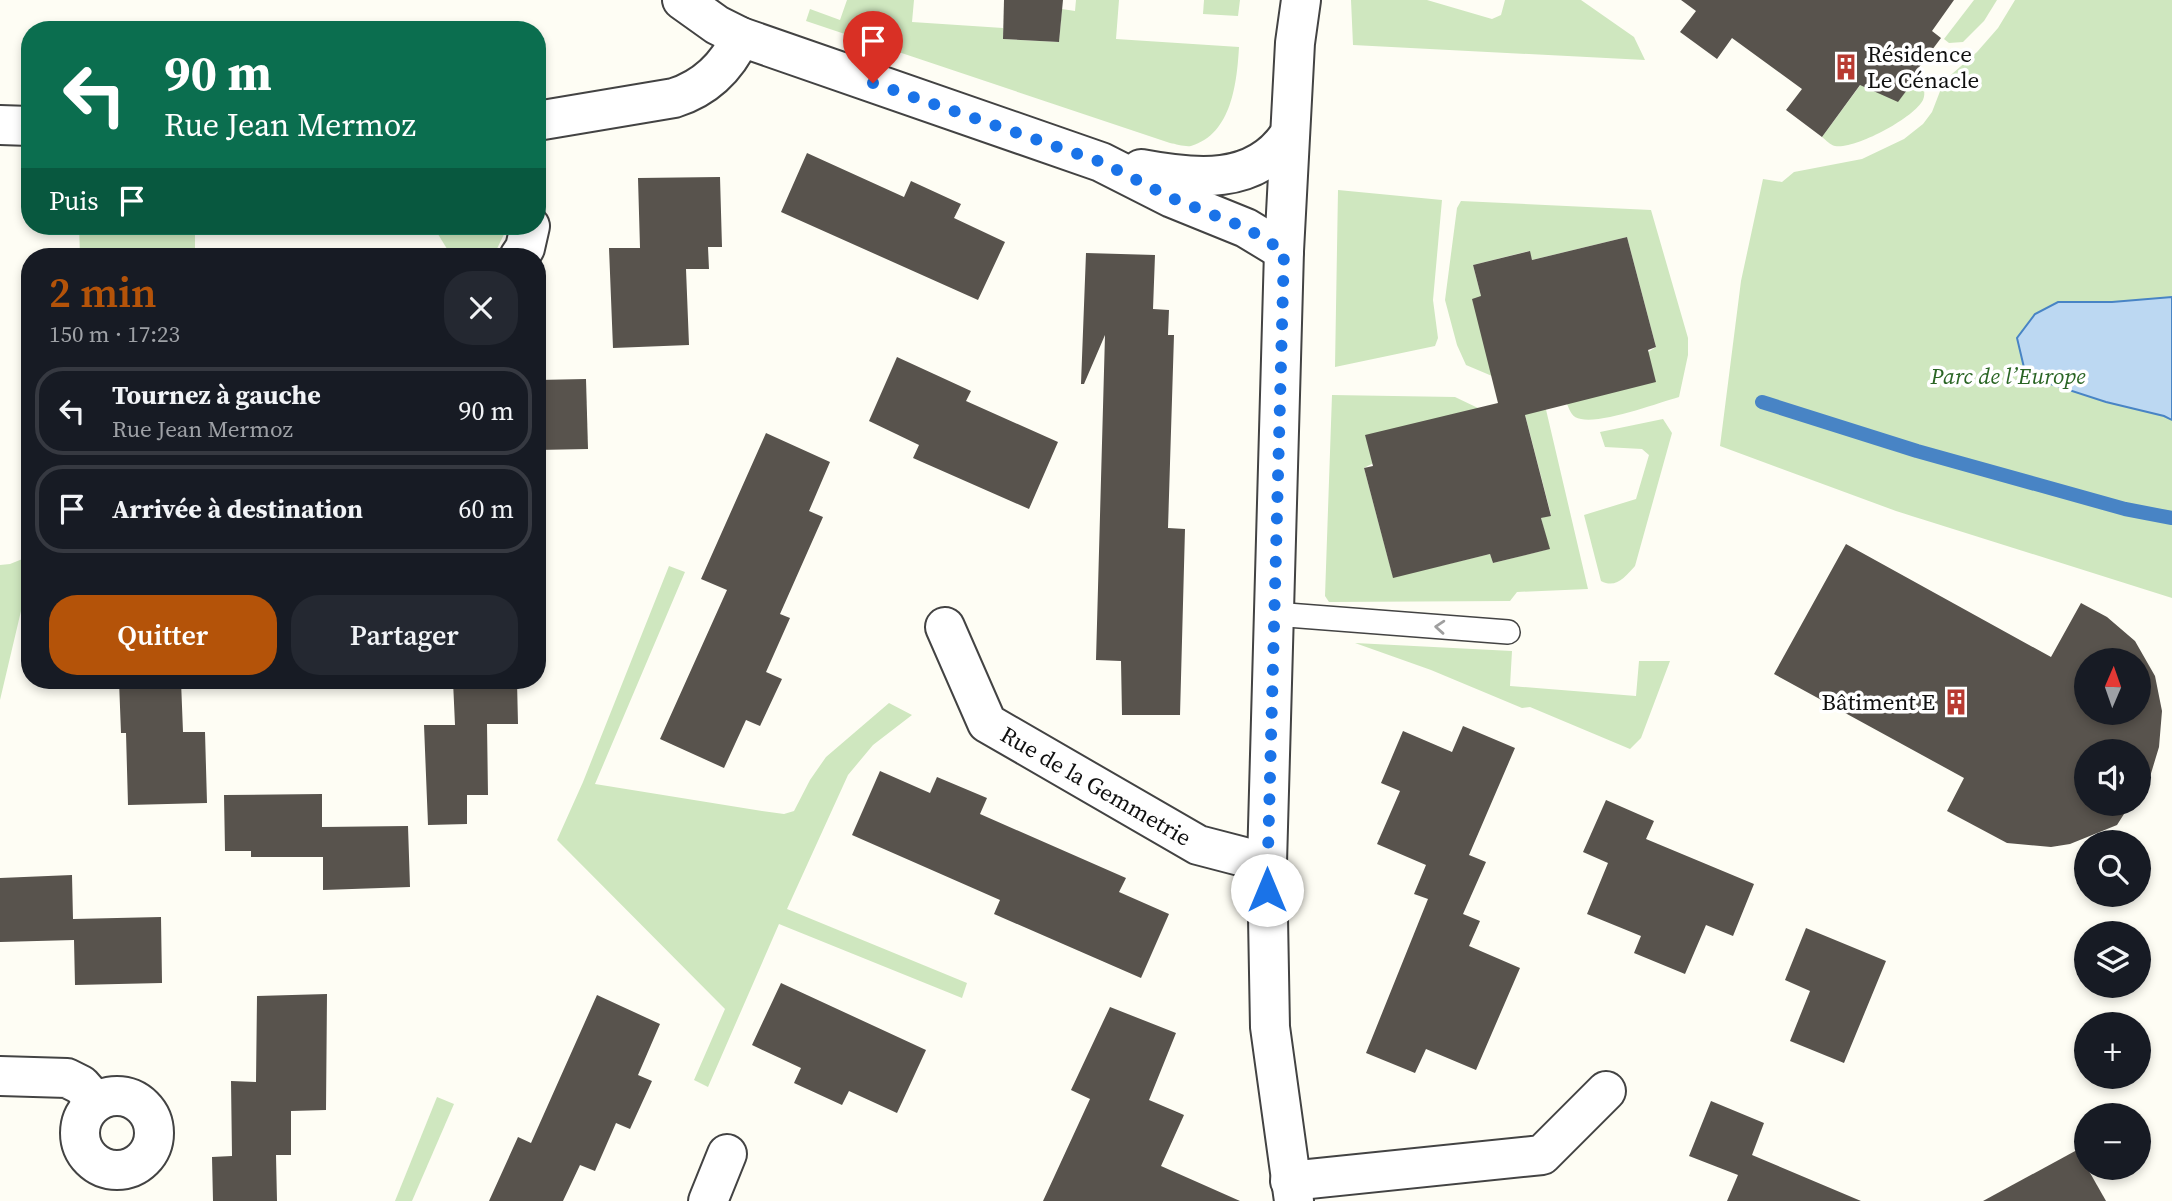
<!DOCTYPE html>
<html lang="fr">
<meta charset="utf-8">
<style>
:root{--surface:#171b24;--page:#242831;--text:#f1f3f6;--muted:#9ea1a6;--line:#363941;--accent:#b45309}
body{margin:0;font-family:"Source Serif 4",serif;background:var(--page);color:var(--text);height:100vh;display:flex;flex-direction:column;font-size:26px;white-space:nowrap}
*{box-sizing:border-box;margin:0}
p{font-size:23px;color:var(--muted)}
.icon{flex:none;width:38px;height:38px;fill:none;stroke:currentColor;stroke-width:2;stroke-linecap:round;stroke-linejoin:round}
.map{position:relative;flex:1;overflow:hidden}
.drawer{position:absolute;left:21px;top:248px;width:525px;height:441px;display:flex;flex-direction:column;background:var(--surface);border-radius:28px;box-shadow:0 4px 10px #0003}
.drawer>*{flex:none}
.top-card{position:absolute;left:21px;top:21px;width:525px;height:214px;border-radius:28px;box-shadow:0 4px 10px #0003;background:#0b6e4f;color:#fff;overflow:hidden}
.needle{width:46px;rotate:2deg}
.buttons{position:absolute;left:2074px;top:648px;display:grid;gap:14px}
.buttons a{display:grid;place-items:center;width:77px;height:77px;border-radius:50%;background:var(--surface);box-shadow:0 4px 10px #0003;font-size:35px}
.pin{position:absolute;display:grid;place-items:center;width:60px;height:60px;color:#fff;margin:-72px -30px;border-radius:50% 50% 50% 0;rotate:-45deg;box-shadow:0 0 7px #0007}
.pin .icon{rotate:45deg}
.me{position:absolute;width:77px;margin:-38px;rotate:0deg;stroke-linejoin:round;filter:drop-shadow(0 0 5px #0008)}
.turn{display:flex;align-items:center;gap:24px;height:147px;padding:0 28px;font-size:32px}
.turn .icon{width:91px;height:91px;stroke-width:2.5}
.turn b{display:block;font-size:49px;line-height:60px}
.then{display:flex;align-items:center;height:66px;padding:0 28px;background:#0003;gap:14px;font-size:26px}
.round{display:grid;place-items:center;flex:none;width:74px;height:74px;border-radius:28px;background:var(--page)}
.overview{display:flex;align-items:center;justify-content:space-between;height:119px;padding:0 28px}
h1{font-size:42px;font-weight:600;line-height:52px;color:var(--accent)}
.primary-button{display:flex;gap:14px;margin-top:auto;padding:14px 28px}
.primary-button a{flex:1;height:80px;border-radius:28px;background:var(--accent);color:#fff;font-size:28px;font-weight:600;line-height:80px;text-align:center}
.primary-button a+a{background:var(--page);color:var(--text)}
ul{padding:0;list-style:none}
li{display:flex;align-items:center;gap:21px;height:88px;margin:0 14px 10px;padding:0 14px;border:4px solid var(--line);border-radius:28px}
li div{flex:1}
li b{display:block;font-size:26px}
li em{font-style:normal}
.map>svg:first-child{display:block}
.green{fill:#cfe7bf}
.water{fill:#bcd8f2;stroke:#4884c5;stroke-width:2}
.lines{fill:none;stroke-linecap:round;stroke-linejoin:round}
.stream{stroke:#4884c5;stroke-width:14}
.building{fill:#58534d;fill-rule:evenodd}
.service-casing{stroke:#434343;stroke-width:26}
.minor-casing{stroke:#434343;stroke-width:42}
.service{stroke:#fff;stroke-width:23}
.minor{stroke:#fff;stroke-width:38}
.oneway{stroke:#9f9f9f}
.route{stroke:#1a73e8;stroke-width:12;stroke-dasharray:0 21.6}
.labels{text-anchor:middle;stroke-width:7;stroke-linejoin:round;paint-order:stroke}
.poi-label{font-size:23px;fill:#101010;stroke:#fff;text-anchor:start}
.park-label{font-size:23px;font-style:italic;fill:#2a6524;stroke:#fff}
.street-label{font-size:23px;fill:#101010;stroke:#fff}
</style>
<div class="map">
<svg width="2172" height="1201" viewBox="0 0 2172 1201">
<rect width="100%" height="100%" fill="#fefdf4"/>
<!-- green -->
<g class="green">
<path d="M847 0H914L912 22 1003 28V39L1059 42 1062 9 1075 11 1076 0H1119L1116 39 1239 47C1237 82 1232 134 1191 146 1185 147 1176 144 1170 143L806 21 810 9 840 20Z"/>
<path d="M1204 0H1240L1238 16 1203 14Z"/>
<path d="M1351 0H1427L1492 19 1501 15 1505 0H1581L1634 37 1645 60 1353 45Z"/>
<path d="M1974 0H1997L1984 21 1963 42 1949 43 1944 39Z"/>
<path d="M2015 0H2172V598L1896 511 1720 446 1741 281 1763 179 1782 182 1794 172 1862 159 1904 139 1923 124 1932 112 1944 81 1977 52 1998 28Z"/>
<path d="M1918 75 1922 78C1923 86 1926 93 1923 100 1914 118 1854 150 1835 146 1830 145 1826 140 1822 137L1864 80 1900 99Z"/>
<path d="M1338 190 1442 200 1433 300 1438 338 1435 346 1335 367Z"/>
<path d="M1461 201 1651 210 1688 338V355L1679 397C1658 403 1601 424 1581 419 1572 418 1570 411 1567 404L1656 347 1627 237 1532 260 1529 251 1473 265 1481 296 1492 376 1466 365 1457 345 1445 300 1457 208Z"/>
<path d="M79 226H195V257L80 256Z"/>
<path d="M433 226H508L493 257H452Z"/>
<path d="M1332 395 1455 397 1478 408 1364 468 1393 577 1490 554 1493 563 1549 549 1541 518 1551 515 1523 407 1544 401 1588 589 1517 592 1510 601 1329 602 1325 596Z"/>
<path d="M1663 419 1672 433 1635 566C1625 577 1616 589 1601 581L1584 515 1636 499 1649 455 1642 449 1605 447 1600 432Z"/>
<path d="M30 556V594H25L0 700V565L10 564Z"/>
<path d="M669 566 685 572 595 784 762 811 784 814 794 811 810 780 826 757 889 703 912 715 873 745 848 775 787 909 967 983 962 998 779 924 708 1087 694 1080 725 1009 557 840 583 782Z"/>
<path d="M1355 643 1512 651 1510 686 1636 696 1639 661H1670L1641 738 1630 749 1530 707 1522 708 1431 670Z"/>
<path d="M437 1097 454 1104 412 1201H395Z"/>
</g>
<!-- water -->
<path class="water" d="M2172 297V420L2164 416 2106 402 2026 376 2017 338 2035 314 2058 302H2112Z"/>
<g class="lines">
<!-- stream -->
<path class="stream" d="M1762 402 1917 451 2125 509 2172 518"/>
</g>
<!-- building -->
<g class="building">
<path d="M1004 0H1063L1059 42 1003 39Z"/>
<path d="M1681 0H1954L1932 31 1941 38 1914 74 1913 82 1898 102 1860 85 1822 137 1786 110 1802 89 1732 38 1717 59 1680 32 1696 11Z"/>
<path d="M807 153 904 197 911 181 961 204 954 218 1005 242 978 300 781 212Z"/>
<path d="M720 177 722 247H708L709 269H686L689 345 613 348 609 248H640L638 178Z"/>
<path d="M1627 237 1656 347 1648 350 1656 382 1525 415 1551 516 1541 518 1550 549 1493 563 1490 554 1393 578 1364 468 1373 466 1365 435 1498 403 1472 299 1481 296 1473 265 1530 251 1532 260Z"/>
<path d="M1086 253 1155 255 1153 309 1169 310 1168 335H1174L1168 528 1185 529 1180 715H1122L1121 661 1096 660 1105 335 1084 384H1081Z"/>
<path d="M897 357 971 391 966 401 1058 442 1029 509 913 458 919 445 869 421Z"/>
<path d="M586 379 588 449 537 450V380Z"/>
<path d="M766 433 830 462 809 511 823 517 780 614 790 618 766 672 782 679 760 726 746 720 724 768 660 739 727 590 701 579Z"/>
<path d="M1846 544 2051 657 2081 603 2107 617 2135 641 2155 676 2162 711 2159 747 2149 780 2138 791V751H2086V803H2131L2117 825 2070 844 2051 847 2007 843 1947 811 1964 778 1774 674ZM2086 660H2138V712H2086Z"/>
<path d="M119 681H181L183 732H205L207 803 128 805 126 733H121Z"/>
<path d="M453 681H517L518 724H487L488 795H467V824L428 825 424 725H455Z"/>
<path d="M1463 726 1515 748 1469 855 1486 862 1463 914 1480 921 1469 946 1520 968 1476 1070 1426 1049 1415 1073 1366 1053 1428 899 1414 894 1426 865 1377 844 1400 791 1381 783 1403 731 1452 752Z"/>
<path d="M880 771 930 793 937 777 987 798 980 814 1126 878 1119 892 1169 914 1141 978 994 914 1000 900 852 835Z"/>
<path d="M322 794V827L408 826 410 887 323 890V857H251V851H225L224 795Z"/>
<path d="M1606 800 1654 821 1646 839 1754 884 1733 936 1706 925 1685 974 1634 953 1641 936 1587 914 1608 863 1583 852Z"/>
<path d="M72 875 73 919 161 917 162 983 75 985 74 940 0 942V878Z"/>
<path d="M1806 928 1886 961 1844 1063 1790 1041 1810 991 1785 980Z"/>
<path d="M781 983 926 1050 897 1113 849 1091 842 1105 794 1083 801 1068 752 1045Z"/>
<path d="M327 994 326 1110 291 1111V1155H276L277 1201H213L212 1157 232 1156 231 1081 256 1082 257 996Z"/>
<path d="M597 995 660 1024 638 1075 652 1081 630 1129 616 1123 595 1171 580 1165 563 1201H489L518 1137 531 1143Z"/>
<path d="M1110 1007 1176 1033 1149 1100 1184 1115 1161 1166 1240 1201H1043L1090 1099 1071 1090Z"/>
<path d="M1711 1101 1764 1123 1752 1155 1861 1201H1727L1738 1175 1689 1156Z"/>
<path d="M2077 1150 2106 1201H1983Z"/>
</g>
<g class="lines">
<!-- service casing -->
<g class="service-casing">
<path id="service" d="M1274 614 1508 632"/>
</g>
<!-- minor casing -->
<g class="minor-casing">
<g id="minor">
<path d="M682 0 717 25 741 37 1101 162 1172 198 1246 228 1284 251"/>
<path d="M537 121 674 98C706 88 727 67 741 37"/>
<path d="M0 125 30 126"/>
<path d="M1141 169C1194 179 1255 186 1289 135"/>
<path d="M519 257 525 248 530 226"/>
<path d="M945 627 987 723 1198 845 1267 863"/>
<path d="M0 1076 67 1078 81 1085 96 1102"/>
<circle cx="117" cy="1133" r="37"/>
<path d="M1290 1181 1542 1155 1606 1091"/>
<path d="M708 1201 727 1154"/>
<path d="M1294 1201 1270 1027 1267 863 1284 251 1295 43 1301 0"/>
</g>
</g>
<!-- service -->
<use href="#service" class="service"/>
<!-- minor -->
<use href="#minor" class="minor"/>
</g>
<!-- one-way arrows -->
<defs><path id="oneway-chevron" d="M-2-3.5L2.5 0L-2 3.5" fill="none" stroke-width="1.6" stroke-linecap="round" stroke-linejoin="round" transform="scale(1.75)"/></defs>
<use class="oneway" href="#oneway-chevron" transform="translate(1440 627) rotate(-176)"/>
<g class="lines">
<!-- route -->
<path class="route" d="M873 83 1101 162 1172 198 1246 228 1284 251 1267 890"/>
</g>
<!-- icons -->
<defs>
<g id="building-bare" transform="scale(2.1)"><path d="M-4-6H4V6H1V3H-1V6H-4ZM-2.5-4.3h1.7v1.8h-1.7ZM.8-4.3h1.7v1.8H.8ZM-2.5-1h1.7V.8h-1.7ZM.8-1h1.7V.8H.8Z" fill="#b83a31" stroke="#fff" stroke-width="2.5" paint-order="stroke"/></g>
</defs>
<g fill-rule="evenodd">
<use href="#building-bare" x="1846" y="67"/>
<use href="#building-bare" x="1956" y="702"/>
</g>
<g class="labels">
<!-- poi labels -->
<g class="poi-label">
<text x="1867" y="62">Résidence<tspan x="1867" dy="26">Le Cénacle</tspan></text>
<text x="1935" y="710" text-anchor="end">Bâtiment E</text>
</g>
<!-- park labels -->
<g class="park-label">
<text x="2008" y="384">Parc de l’Europe</text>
</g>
<!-- street labels -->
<g class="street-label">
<text transform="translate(1096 786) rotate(30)" y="8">Rue de la Gemmetrie</text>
</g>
</g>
</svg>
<div class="buttons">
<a><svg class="needle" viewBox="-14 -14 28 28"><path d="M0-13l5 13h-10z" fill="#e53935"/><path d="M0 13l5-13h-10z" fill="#9ea1a6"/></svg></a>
<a><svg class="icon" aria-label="sound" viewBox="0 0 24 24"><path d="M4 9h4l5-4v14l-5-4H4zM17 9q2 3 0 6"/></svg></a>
<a><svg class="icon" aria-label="search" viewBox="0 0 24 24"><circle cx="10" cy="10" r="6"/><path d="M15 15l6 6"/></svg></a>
<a><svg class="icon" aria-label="layers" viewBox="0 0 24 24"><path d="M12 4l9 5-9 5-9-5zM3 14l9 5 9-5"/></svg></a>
<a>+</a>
<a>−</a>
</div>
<div class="pin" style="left:873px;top:83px;background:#d93025"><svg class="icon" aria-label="arrive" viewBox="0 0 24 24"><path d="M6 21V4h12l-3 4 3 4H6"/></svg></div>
<svg class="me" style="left:1267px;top:890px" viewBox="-20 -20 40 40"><circle r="19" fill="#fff"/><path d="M0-13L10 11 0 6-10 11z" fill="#1a73e8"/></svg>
<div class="top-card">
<div class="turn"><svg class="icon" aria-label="left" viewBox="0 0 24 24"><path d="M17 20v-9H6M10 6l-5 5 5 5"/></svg><div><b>90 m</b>Rue Jean Mermoz</div></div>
<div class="then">Puis<svg class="icon" aria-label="arrive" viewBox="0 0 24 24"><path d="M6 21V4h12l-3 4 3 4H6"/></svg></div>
</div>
<section class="drawer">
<div class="overview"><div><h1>2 min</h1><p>150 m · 17:23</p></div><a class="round"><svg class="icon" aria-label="close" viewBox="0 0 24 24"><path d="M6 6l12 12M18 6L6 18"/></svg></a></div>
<ul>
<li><svg class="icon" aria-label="left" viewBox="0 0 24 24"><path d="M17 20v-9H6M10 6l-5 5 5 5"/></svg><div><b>Tournez à gauche</b><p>Rue Jean Mermoz</p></div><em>90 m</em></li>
<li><svg class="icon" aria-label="arrive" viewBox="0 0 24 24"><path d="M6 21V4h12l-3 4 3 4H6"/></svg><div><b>Arrivée à destination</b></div><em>60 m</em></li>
</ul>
<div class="primary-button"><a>Quitter</a><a>Partager</a></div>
</section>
</div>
